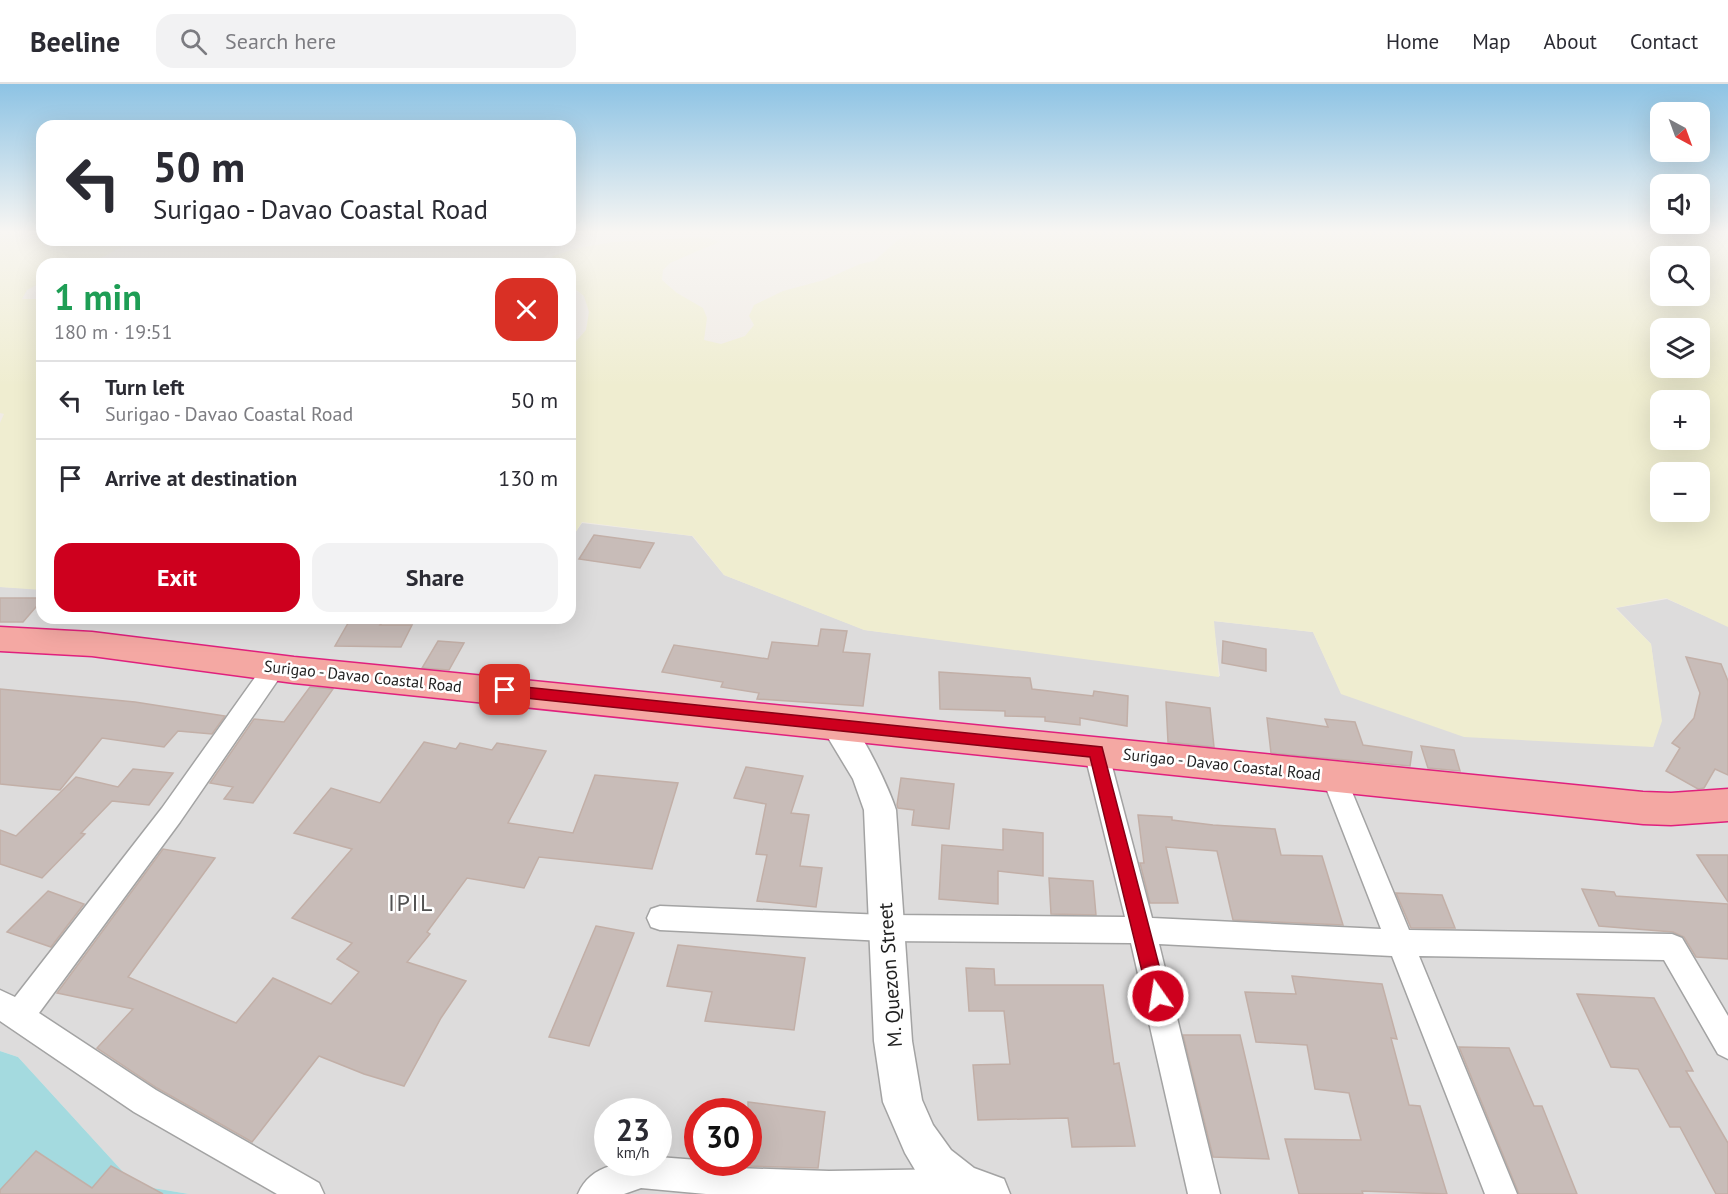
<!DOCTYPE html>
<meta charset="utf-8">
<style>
:root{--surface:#fff;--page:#f2f2f3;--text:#2b2b33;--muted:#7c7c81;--line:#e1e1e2;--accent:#ce001e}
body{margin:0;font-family:"PT Sans",sans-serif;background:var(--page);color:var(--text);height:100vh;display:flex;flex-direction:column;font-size:22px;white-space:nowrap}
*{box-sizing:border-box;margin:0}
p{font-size:20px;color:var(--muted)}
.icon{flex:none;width:33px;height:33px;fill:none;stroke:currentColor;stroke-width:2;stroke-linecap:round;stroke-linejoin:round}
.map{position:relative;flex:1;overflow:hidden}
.side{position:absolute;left:36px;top:174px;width:540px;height:366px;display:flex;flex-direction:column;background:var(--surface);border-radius:18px;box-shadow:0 6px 24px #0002}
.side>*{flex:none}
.guide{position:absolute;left:36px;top:36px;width:540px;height:126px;border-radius:18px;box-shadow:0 6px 24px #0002;background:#fff;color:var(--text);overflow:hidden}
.needle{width:39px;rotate:139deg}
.buttons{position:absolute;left:1650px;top:18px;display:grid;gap:12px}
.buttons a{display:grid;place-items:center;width:60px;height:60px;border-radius:12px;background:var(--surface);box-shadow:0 6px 24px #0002;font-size:30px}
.speed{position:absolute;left:594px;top:1014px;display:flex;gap:12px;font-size:30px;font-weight:700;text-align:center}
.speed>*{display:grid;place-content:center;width:78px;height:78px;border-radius:50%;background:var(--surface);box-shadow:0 6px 24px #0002;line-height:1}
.speed small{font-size:15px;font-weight:400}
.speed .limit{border:9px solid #d22;background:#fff;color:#111}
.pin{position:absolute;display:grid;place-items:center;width:51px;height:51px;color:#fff;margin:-26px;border-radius:12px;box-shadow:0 3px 9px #0006}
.me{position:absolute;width:66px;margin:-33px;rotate:347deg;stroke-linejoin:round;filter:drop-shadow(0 0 4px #0008)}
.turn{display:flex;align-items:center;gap:21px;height:126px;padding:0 18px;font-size:27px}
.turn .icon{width:78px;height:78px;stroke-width:2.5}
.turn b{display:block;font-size:42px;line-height:51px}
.round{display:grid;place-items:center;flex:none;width:63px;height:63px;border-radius:18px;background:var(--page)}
.overview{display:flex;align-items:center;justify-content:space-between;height:102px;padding:0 18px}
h1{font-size:36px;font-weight:700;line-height:45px;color:#1e9e55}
.action{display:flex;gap:12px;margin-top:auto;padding:12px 18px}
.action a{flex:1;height:69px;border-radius:18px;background:var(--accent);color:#fff;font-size:24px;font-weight:700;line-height:69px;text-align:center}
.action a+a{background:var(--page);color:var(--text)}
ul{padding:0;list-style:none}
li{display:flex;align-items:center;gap:18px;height:78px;padding:0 18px;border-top:2px solid var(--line)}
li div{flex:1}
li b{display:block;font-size:22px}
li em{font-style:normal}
header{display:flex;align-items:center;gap:36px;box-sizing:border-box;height:84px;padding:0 30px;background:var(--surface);border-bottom:2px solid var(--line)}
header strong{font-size:28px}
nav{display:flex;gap:33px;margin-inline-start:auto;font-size:21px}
.search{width:420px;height:54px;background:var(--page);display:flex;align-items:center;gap:15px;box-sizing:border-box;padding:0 21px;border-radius:18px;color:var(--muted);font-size:22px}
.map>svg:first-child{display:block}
.residential{fill:#dddcdc;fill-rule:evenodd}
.farmland{fill:#efedd0;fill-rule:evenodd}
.water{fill:#a4dadf}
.building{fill:#c8bcb8;stroke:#c2afa7;stroke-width:1.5}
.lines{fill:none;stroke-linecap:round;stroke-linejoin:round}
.minor-casing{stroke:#a3a3a3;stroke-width:3}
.tertiary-casing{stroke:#a3a3a3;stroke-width:3}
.trunk-casing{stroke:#e0207d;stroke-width:3}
.minor{fill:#fff;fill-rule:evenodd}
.tertiary{fill:#fff;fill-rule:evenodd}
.trunk{fill:#f4a8a3;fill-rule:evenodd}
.route{fill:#ce001e;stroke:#860014;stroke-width:1.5}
.labels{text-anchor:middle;stroke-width:5;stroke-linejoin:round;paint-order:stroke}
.street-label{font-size:16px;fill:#1f1f1f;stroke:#fff}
.near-street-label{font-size:20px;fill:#1f1f1f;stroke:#fff}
.near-quarter-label{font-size:24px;letter-spacing:1.5px;fill:#525252;stroke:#fff}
</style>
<header>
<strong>Beeline</strong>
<div class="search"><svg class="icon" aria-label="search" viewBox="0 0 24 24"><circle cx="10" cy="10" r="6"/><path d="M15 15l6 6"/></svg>Search here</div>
<nav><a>Home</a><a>Map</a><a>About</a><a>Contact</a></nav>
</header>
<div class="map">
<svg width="1728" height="1110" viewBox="0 0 1728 1110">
<rect width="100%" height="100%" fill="#f0ebe5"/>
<!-- residential -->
<path class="residential" d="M582 439 692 452 724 491 865 546 1220 592 1213 537 1313 548 1341 609 1653 663 1661 636 1651 560 1616 524 1667 515 1728 542V1110H189L135 1101 18 973 0 967V503L42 505V534H570V456ZM608 1028H658V1078H608ZM698 1028H748V1078H698Z"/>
<!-- farmland -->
<g class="farmland">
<path d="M0 147H42V156H159L122 163 89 180H42V198L27 206 22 215H42V506L0 503V339L4 330 0 329Z"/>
<path d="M971 147H1728V543L1666 514 1615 524 1651 560 1662 637 1653 663 1464 653 1341 610 1313 548 1214 537 1219 593 864 546 724 491 693 452 582 438 570 457V264L586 246 589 228 584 212 570 201V180H547L553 172 578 164 613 158 705 153 719 158 670 179 663 186 662 196 677 209 703 224 707 234 704 256 721 260 745 252 754 241 749 232 754 221 783 207 824 196 860 180 874 177 899 155 917 148 965 150ZM1660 172H1700V212H1660ZM1660 244H1700V284H1660ZM1660 316H1700V356H1660ZM1660 388H1700V428H1660Z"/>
</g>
<!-- water -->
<path class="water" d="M0 967 18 973 135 1101 189 1110H0Z"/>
<!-- building -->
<g class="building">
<path d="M594 451 654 459 640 484 579 475Z"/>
<path d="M0 514H42V516L23 538H0Z"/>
<path d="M351 534H386L380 541H412L401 563 335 562Z"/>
<path d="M821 545 847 547 843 568 870 570 863 622 757 615 759 609 721 603 723 598 662 588 674 561 768 575 772 558 818 562Z"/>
<path d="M438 557 464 559 449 586 422 584Z"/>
<path d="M1223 557 1266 565V587L1222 579Z"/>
<path d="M1686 573 1721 580 1728 597V691L1715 685 1704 704 1698 705 1666 687 1680 664 1672 659 1694 634 1700 609Z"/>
<path d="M939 588 1030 594 1032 605 1093 612 1094 607 1128 612 1127 642 1080 634V641L1045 637V633L1005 632V627L940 625Z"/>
<path d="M310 603 333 605 253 719 224 715 233 703 210 699 254 635 284 638Z"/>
<path d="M0 605 135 618 225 632 212 650 178 647 164 663 102 654 60 706 0 700Z"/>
<path d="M1166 618 1210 624 1214 663 1168 658Z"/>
<path d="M1267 634 1328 643 1325 635 1355 638 1363 661 1412 668 1410 682 1271 669Z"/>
<path d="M424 658 456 665 460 659 492 666 497 659 546 667 508 739 573 749 595 691 678 699 652 785 539 773 524 804 467 794 427 848 430 850 407 878 466 897 441 934 404 1002 364 990 319 972 252 1058 157 1004 97 964 133 925 57 909 163 765 215 774 128 893 236 939 273 894 331 920 359 888 337 875 352 859 292 834 352 765 294 749 331 704 380 719Z"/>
<path d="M1421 662 1454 666 1460 687 1428 684Z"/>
<path d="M746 683 803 692 791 729 809 731 800 782 822 784 816 823 757 817 767 771 756 770 766 720 734 714Z"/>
<path d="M133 685 173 689 149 721 112 717 81 749 85 750 42 794 0 780V746L16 752 76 693 118 703Z"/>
<path d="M901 694 954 700 949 745 912 741 914 726 898 724 897 721Z"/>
<path d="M1138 731 1172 733V736L1213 741 1275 745 1281 771 1322 772 1343 841 1233 836 1217 767 1166 763 1178 819H1150L1140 779H1144Z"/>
<path d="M1003 745 1043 749V792L998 787V820L939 815 942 761 1003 766Z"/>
<path d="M1697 771H1728V818Z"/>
<path d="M1049 794 1093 797 1096 831 1051 830Z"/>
<path d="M1582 805 1614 808 1616 812 1728 820V875L1696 873 1684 853 1673 848 1599 842Z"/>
<path d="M48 807 84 820 51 863 7 848Z"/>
<path d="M1396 809 1442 811 1455 844H1411Z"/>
<path d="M596 842 634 849 589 962 549 953Z"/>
<path d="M678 861 805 874 794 946 705 937 712 908 667 902Z"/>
<path d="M966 884 994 885 995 901H1103L1114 980 1119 979 1135 1062 1072 1063 1068 1034 978 1036 973 981 1010 980 1004 927H969Z"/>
<path d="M1292 892 1382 900 1397 955 1391 954 1409 1021 1420 1022 1447 1110 1362 1107 1363 1110H1299L1285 1055 1361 1056 1349 1009 1315 1005 1307 961 1256 958 1245 908 1296 910Z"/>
<path d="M1577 910 1654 914 1693 987H1686L1728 1059V1110H1716L1680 1043H1670L1638 985 1611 983Z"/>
<path d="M1183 951H1240L1269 1075 1213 1073Z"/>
<path d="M1459 963 1509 964 1534 1022H1542L1577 1110H1519Z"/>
<path d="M748 1018 825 1028 818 1084 748 1082Z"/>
<path d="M36 1067 92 1104 111 1082 163 1110H0V1106Z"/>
</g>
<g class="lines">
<!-- minor casing -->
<g class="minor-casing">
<g id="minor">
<path d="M274 576 282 578 285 584 282 590 180 738 39 929 156 1006 319 1099 324 1110H277L134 1028 0 937V906L15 913 162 724 266 578Z"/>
<path d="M1096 658 1104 660 1108 667 1152 834 1381 845 1321 691 1325 684 1333 681 1341 684 1345 691 1409 846 1672 850 1682 854 1728 932V975L1718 970 1664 876 1419 872 1517 1110H1485L1392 872 1159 860 1220 1110H1188L1131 859 885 857 660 846 651 843 647 834 651 825 660 822 885 831 1125 833 1084 667 1088 660Z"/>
<path d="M658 1073 698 1076V1078L735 1084 829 1087 955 1085 966 1090 971 1101 967 1110H706L641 1104 624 1110H578C592 1077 628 1078 658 1078Z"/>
</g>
</g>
<!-- tertiary casing -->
<g class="tertiary-casing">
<path id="tertiary" d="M836 630C839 631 842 632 845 633 861 643 890 707 896 726L912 957 922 1016 933 1041 951 1066 974 1084 1004 1095 1010 1110H940L921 1096 905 1069 883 1018 874 957 864 726 853 695 821 642 826 634Z"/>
</g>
<!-- trunk casing -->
<g class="trunk-casing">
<path id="trunk" d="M0 543 92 548 294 573 1643 708 1671 709 1728 705V737L1671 741 1643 740 294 599 92 572 0 567Z"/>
</g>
<!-- minor -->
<use href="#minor" class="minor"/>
<!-- tertiary -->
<use href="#tertiary" class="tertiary"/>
<!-- trunk -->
<use href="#trunk" class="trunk"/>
</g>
<!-- sky -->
<linearGradient id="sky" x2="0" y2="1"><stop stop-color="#8dc3e4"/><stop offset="0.49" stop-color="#f8f6f3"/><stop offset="1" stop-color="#f8f6f3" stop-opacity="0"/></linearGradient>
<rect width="1728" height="302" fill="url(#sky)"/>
<!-- route -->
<path class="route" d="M505 601 1102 663 1167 912 1164 918 1158 921 1151 918 1148 912 1090 673 505 612 500 610 498 606 500 602Z"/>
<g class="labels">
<!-- street labels -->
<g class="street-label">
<text transform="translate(363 592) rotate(6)" y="6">Surigao - Davao Coastal Road</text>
<text transform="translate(1222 680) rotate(6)" y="6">Surigao - Davao Coastal Road</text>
</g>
<!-- near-street labels -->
<g class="near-street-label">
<text transform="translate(890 891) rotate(-94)" y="7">M. Quezon Street</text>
</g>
<!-- near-quarter labels -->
<g class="near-quarter-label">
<text x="411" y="827">IPIL</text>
</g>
</g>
</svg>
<div class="buttons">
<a><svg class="needle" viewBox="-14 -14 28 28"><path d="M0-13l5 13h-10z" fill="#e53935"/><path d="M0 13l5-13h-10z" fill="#7c7c81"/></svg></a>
<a><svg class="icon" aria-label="sound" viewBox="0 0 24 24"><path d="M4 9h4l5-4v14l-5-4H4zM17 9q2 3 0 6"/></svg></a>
<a><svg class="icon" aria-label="search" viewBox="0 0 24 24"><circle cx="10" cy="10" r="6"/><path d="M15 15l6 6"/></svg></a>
<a><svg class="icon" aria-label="layers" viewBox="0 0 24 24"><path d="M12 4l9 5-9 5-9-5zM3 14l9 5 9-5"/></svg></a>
<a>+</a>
<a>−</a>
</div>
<div class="speed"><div>23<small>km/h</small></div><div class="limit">30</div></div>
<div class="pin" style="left:505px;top:606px;background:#d93025"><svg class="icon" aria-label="arrive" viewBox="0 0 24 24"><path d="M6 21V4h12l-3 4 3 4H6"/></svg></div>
<svg class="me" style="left:1158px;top:912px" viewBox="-20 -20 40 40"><circle r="17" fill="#ce001e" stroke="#fff" stroke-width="3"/><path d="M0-11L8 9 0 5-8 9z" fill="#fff"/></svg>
<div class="guide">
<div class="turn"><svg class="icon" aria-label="left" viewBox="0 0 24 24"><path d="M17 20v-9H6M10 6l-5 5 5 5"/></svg><div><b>50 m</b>Surigao - Davao Coastal Road</div></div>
</div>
<section class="side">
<div class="overview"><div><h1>1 min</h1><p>180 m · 19:51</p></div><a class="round" style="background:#d93025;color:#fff"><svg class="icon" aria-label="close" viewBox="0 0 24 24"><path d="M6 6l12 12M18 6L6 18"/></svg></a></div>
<ul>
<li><svg class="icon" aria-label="left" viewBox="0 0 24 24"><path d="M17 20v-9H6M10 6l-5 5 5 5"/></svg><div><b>Turn left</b><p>Surigao - Davao Coastal Road</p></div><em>50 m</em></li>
<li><svg class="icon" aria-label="arrive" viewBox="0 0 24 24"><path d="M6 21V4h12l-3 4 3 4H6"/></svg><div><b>Arrive at destination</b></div><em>130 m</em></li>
</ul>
<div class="action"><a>Exit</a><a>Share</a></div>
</section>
</div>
